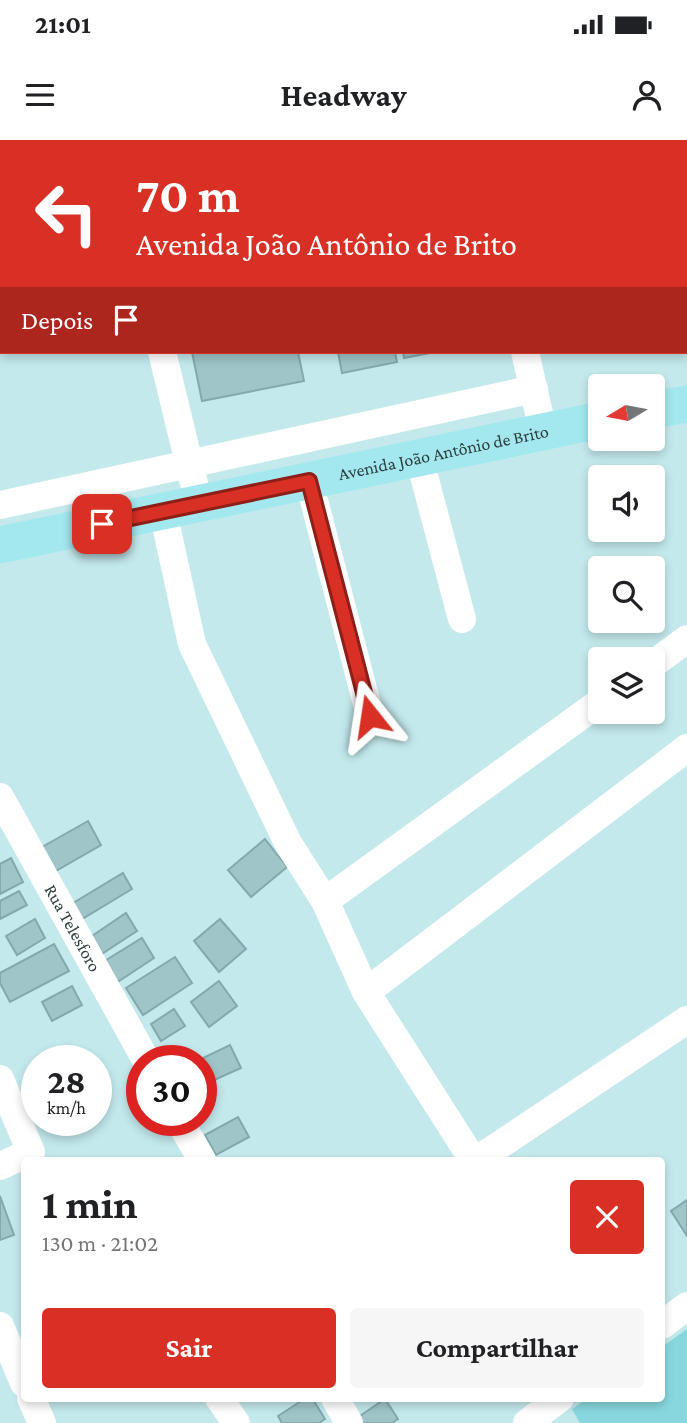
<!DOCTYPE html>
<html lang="pt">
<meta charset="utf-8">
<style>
:root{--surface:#fff;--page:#f6f6f6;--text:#202124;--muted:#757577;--accent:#d93025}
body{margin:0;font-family:"Crimson Pro",serif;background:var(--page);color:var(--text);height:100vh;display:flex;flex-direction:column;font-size:26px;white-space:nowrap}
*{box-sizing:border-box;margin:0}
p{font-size:23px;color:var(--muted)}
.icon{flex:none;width:38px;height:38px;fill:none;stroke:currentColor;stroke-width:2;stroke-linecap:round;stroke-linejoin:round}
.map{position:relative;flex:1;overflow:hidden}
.side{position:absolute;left:21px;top:1017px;width:644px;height:245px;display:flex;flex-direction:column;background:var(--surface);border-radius:7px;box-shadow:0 4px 10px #0003}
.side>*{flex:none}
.top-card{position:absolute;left:0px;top:0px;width:688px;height:214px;box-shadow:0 4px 10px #0003;background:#d93025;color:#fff;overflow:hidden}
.needle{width:46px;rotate:260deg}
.controls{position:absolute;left:588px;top:234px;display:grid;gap:14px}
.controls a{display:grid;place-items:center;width:77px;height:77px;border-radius:7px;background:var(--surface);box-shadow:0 4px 10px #0003;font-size:35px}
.speed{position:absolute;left:21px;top:905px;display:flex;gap:14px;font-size:35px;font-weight:700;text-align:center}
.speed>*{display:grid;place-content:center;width:91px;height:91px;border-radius:50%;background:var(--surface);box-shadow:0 4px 10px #0003;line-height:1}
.speed small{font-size:18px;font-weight:400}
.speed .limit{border:10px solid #d22;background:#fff;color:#111}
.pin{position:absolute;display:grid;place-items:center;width:60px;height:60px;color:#fff;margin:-30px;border-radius:14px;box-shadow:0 4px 10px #0006}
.me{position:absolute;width:77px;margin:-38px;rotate:345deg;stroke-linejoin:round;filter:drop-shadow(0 0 5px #0008)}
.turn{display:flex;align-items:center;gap:24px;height:147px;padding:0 21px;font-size:32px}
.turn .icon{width:91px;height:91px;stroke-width:2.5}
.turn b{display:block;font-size:49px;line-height:60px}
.then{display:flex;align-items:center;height:66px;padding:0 21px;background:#0003;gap:14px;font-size:26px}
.round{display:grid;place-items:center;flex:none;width:74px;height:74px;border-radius:7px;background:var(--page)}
.overview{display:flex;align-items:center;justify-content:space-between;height:119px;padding:0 21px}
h1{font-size:42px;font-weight:700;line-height:52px}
.button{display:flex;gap:14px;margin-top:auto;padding:14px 21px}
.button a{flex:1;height:80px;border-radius:7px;background:var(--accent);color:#fff;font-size:28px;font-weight:700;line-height:80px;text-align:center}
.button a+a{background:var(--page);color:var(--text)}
.status{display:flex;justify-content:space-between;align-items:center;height:49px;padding:0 35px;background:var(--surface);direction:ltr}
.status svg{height:19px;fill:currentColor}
header{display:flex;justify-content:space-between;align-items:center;height:91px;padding:0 21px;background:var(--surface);font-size:32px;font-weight:700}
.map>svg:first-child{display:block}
.green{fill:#88d7df}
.building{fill:#9fc5c9;stroke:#84a8ad;stroke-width:2}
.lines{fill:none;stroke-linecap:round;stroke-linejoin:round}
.minor{stroke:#fff;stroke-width:28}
.major{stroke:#a3e8ef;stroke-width:37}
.route-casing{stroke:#8d1f18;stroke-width:18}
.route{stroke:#d93025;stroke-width:12}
.labels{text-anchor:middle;stroke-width:6;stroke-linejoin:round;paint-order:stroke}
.street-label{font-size:18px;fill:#2e3e3f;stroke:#d0f6fb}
</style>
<div class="status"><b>21:01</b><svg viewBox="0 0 49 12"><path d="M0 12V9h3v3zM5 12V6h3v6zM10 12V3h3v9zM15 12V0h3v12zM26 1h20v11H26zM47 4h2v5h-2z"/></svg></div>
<header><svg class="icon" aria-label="menu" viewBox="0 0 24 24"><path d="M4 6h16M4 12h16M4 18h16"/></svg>Headway<svg class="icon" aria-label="person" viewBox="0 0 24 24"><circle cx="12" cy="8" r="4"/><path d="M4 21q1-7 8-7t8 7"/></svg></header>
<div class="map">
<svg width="687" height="1283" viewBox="0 0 687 1283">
<rect width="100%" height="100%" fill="#c3e9ed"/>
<!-- green -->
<path class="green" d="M687 1189V1283H580L572 1269 588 1258H662V1207Z"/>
<!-- building -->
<g class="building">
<path d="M192 212H298L304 241 202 261Z"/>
<path d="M338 212H395L397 222 342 233Z"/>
<path d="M403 212H435L404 218Z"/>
<path d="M88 681 101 705 56 731 42 707Z"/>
<path d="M265 699 287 727 251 757 228 730Z"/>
<path d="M11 718 23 742 0 754V724Z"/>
<path d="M123 733 132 749 82 779 73 763Z"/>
<path d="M19 751 27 765 0 779V761Z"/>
<path d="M126 773 137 791 100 815 89 798Z"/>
<path d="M35 779 45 798 17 815 6 796Z"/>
<path d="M220 779 246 809 219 832 194 801Z"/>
<path d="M142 798 154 818 116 843 103 822Z"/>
<path d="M54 804 69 831 10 862 0 843V833Z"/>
<path d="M175 817 192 843 143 875 126 848Z"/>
<path d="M219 841 237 866 209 887 191 862Z"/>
<path d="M72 846 82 865 52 881 42 862Z"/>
<path d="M174 869 185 886 161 901 151 884Z"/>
<path d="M230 905 241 928 201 946V920H199Z"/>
<path d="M238 977 249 997 216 1015 205 995Z"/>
<path d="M0 1056 14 1095 0 1100Z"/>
<path d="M687 1060V1096L671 1071Z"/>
<path d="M306 1258H312L325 1279 319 1283H282L278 1276Z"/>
<path d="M385 1259 398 1279 392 1283H356L354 1280Z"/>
</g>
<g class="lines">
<!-- minor -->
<g class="minor">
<path d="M481 0 482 2"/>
<path d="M191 2 194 0"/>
<path d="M0 92 2 91"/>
<path d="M162 212 199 364"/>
<path d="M525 212 543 291"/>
<path d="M419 317 462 479"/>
<path d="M309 341 370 576"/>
<path d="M0 365 534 249"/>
<path d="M163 372 192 504 288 703 325 761 366 852"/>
<path d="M653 524 687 499"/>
<path id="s1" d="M0 657 146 920"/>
<path d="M325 761 600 562"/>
<path d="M0 939 31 1012 0 1026"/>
<path d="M179 980 202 1020"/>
<path d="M473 1020 366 852 687 608"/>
<path d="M477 1020 687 880"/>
<path d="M662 1185 687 1166"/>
<path d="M0 1186 24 1243"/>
<path d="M31 1258 42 1283"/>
<path d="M219 1258 236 1283"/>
<path d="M335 1258 349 1283"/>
<path d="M527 1283 560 1258"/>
</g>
<!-- major -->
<g class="major">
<path d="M653 270 687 264"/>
<path id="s2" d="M0 405 600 280"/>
</g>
</g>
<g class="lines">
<!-- route casing -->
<g class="route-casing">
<path id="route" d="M102 384 309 341 370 576"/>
</g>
<!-- route -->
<use href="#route" class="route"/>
</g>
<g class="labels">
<!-- street labels -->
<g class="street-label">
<text dy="6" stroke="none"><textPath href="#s2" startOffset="453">Avenida João Antônio de Brito</textPath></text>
<text dy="6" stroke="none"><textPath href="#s1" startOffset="150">Rua Telesforo</textPath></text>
</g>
</g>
</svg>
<div class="controls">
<a><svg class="needle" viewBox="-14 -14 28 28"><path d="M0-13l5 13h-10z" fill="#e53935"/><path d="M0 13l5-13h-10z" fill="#757577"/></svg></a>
<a><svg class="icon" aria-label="sound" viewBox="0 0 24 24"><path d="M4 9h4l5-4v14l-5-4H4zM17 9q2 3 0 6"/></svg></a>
<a><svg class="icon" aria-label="search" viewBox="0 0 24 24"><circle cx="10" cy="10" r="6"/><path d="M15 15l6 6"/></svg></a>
<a><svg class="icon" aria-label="layers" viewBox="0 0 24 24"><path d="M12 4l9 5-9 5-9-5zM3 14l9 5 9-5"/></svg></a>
</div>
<div class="speed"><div>28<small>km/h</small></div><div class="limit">30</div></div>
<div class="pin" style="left:102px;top:384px;background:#d93025"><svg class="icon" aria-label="arrive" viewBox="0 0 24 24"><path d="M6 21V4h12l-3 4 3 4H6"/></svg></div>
<svg class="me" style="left:370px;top:576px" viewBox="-20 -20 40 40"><path d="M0-17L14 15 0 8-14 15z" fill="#d93025" stroke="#fff" stroke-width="4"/></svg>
<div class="top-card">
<div class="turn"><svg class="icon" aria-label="left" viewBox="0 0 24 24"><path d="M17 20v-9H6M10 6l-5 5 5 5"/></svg><div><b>70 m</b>Avenida João Antônio de Brito</div></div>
<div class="then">Depois<svg class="icon" aria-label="arrive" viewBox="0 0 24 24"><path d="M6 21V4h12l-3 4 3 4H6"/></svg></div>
</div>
<section class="side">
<div class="overview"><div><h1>1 min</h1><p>130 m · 21:02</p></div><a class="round" style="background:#d93025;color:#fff"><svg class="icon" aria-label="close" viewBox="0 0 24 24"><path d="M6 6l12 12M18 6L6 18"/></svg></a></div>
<div class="button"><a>Sair</a><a>Compartilhar</a></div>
</section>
</div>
